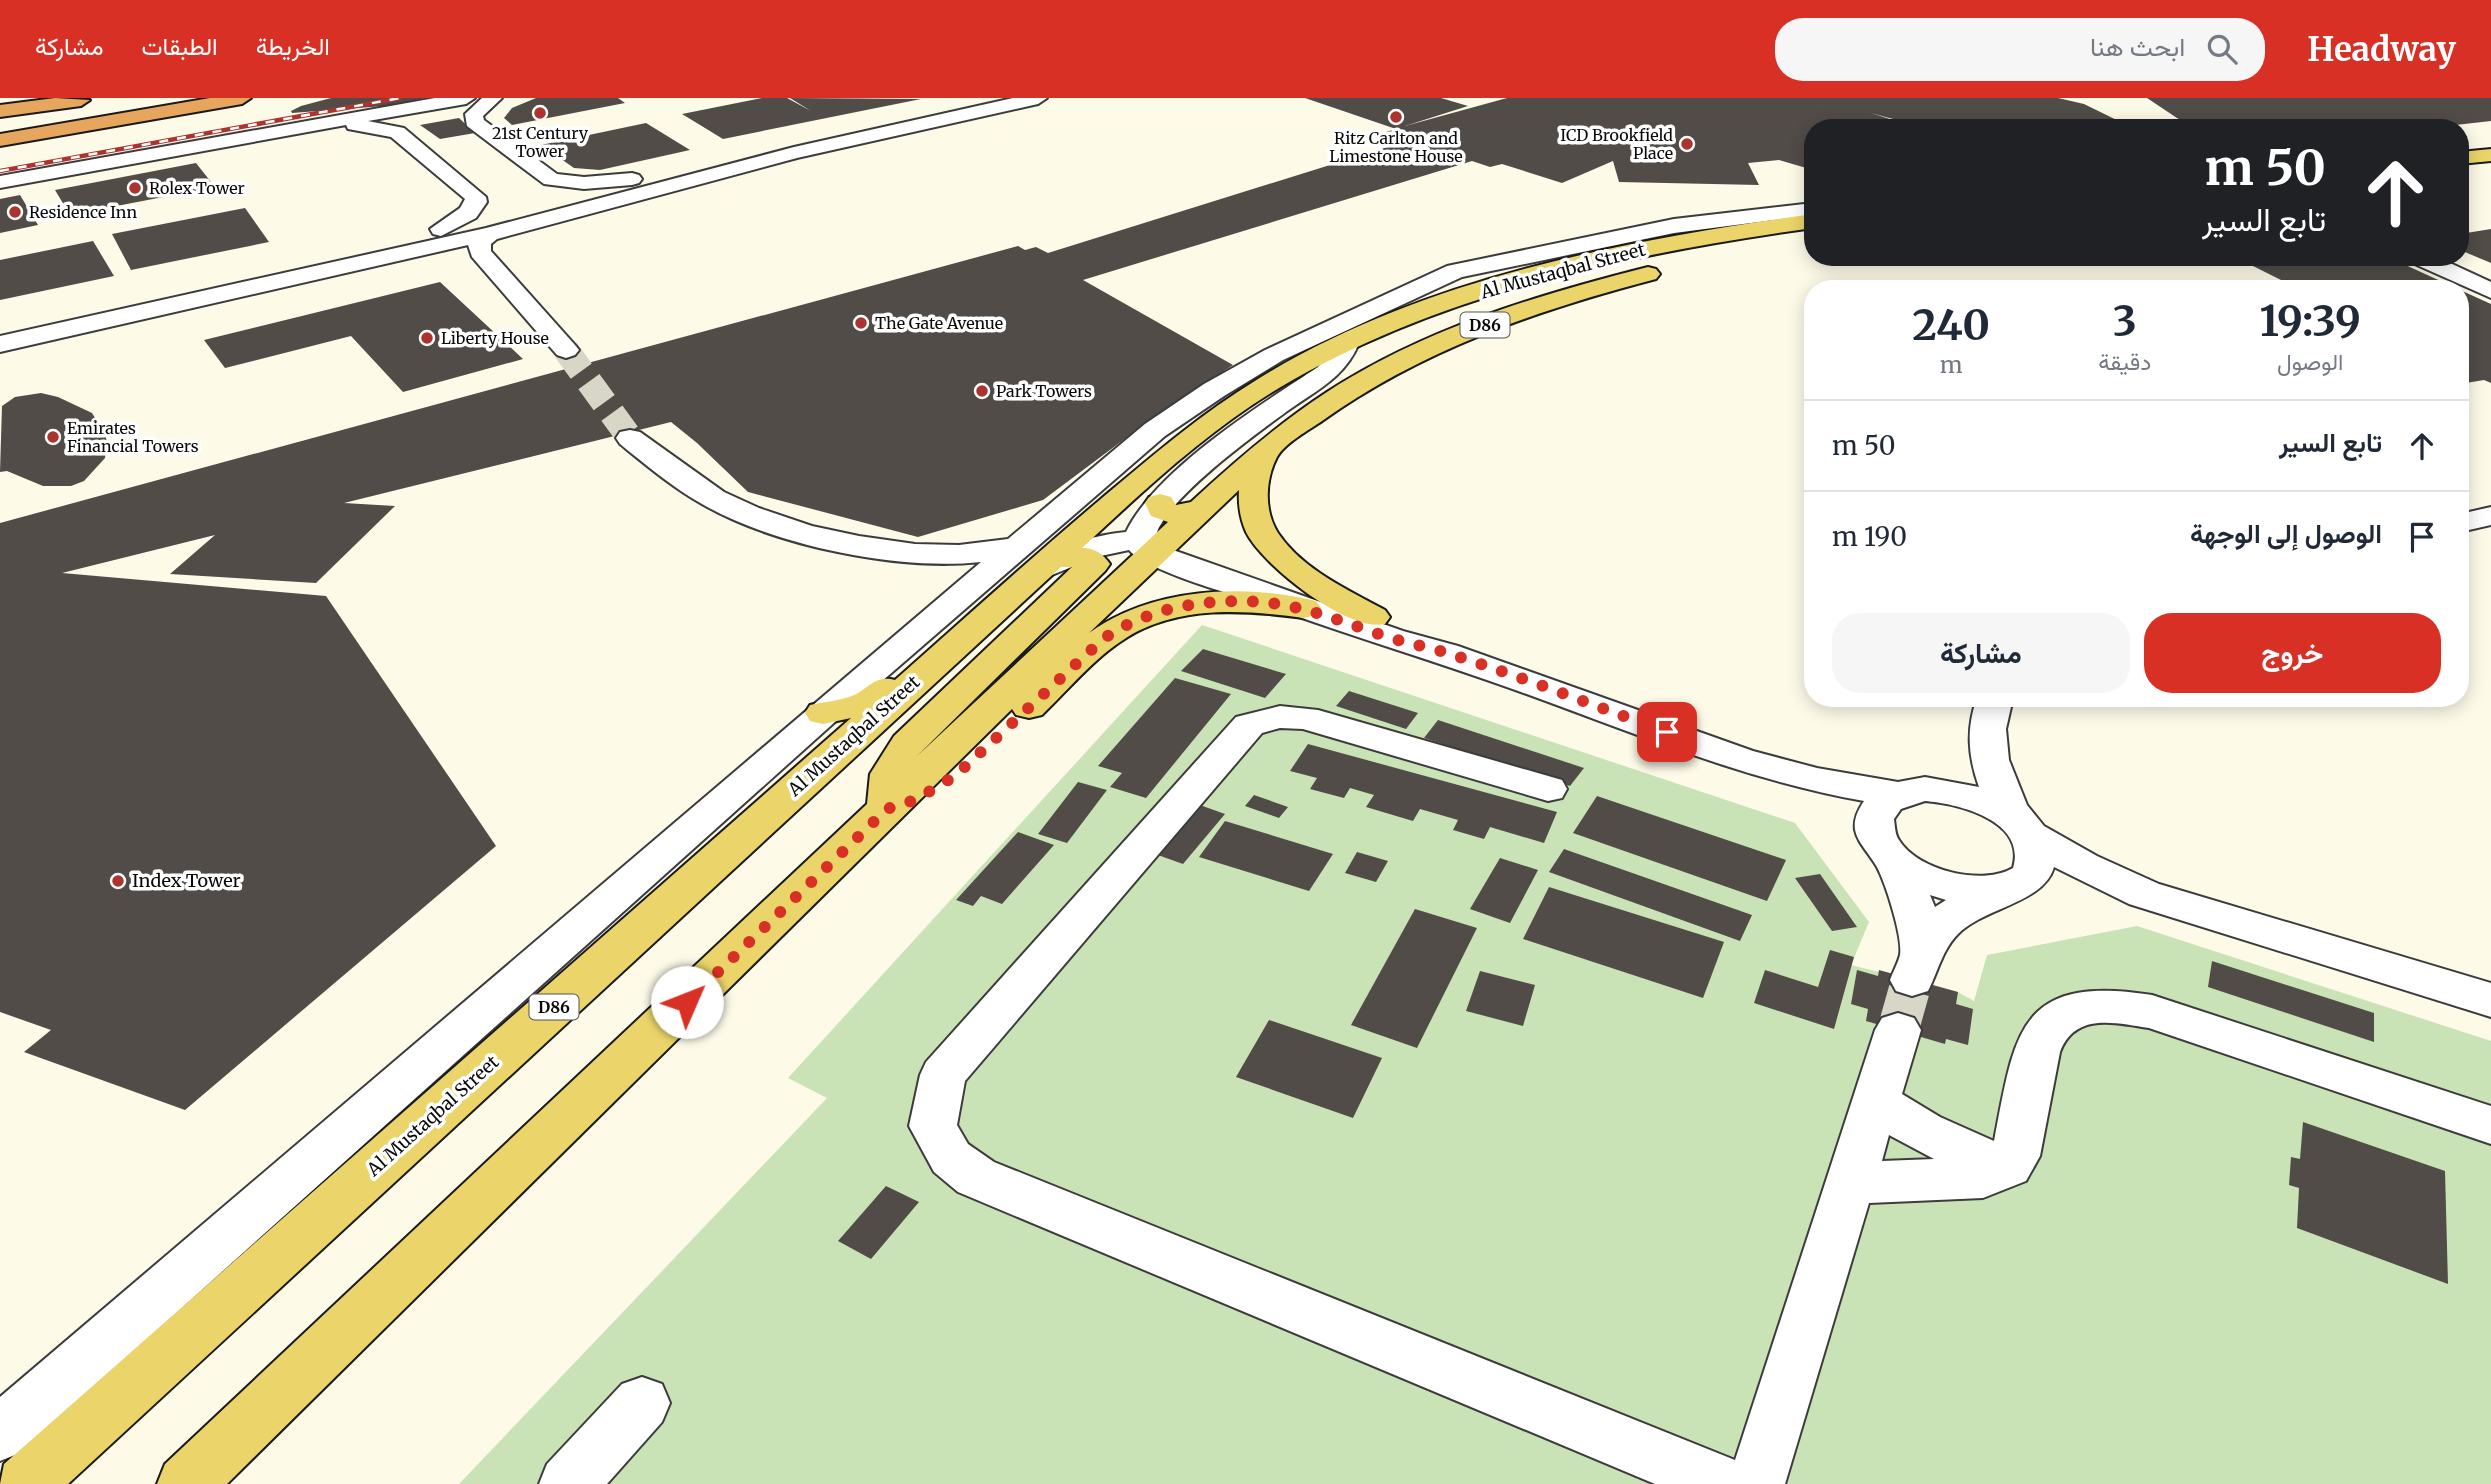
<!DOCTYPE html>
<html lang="ar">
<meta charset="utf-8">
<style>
:root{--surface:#fff;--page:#f6f6f7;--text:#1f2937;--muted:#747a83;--line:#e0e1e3;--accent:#d93025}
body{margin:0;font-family:Merriweather,Vazirmatn,serif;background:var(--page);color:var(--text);direction:rtl;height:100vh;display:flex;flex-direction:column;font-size:26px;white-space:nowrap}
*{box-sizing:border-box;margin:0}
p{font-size:23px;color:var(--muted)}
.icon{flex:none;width:38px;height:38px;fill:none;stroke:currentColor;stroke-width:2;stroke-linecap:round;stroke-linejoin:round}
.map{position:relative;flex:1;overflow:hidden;direction:ltr}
.sheet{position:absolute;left:1804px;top:182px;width:665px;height:427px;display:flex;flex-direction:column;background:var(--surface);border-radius:28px;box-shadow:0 4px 18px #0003;direction:rtl}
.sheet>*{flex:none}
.banner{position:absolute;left:1804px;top:21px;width:665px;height:147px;border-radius:28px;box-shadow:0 4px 18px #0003;direction:rtl;background:#202124;color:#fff;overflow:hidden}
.pin{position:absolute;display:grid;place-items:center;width:60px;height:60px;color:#fff;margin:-30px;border-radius:14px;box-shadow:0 4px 10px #0006}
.me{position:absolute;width:77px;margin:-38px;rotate:46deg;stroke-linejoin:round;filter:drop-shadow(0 0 5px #0008)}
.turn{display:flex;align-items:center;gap:24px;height:147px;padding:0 28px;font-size:32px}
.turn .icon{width:91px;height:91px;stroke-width:2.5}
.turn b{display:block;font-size:49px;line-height:60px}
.eta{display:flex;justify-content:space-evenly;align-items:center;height:119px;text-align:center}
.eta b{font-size:42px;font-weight:700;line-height:49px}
.button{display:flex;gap:14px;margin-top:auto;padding:14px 28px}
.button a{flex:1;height:80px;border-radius:28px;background:var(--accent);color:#fff;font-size:28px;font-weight:700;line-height:80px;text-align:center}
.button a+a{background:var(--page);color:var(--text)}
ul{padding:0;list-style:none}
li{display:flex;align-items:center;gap:21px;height:91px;padding:0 28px;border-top:2px solid var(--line)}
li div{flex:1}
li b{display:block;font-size:26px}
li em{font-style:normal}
header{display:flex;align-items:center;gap:42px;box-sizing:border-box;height:98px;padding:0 35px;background:var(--accent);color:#fff}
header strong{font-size:33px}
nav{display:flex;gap:38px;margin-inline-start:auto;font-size:24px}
.search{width:490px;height:63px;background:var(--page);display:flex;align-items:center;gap:18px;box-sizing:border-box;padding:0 24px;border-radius:28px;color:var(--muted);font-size:26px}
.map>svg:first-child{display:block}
.green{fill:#cae3b6}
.building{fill:#514c47}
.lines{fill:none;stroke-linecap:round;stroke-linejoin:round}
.minor-tunnel-far1{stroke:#d8d6c7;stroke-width:26;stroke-dasharray:26 13;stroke-linecap:butt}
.minor-tunnel{stroke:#d8d6c7;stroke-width:41;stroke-dasharray:41 21;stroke-linecap:butt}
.minor-casing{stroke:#3c3c3c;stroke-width:4}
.major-casing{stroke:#1a1a1a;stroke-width:4}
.highway-casing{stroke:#1a1a1a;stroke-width:4}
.minor{fill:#fff;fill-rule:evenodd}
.major{fill:#ebd56a;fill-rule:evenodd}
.highway{fill:#e6a65d;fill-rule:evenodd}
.rail-casing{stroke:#ab3330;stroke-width:4.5}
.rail{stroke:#fff;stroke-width:2.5;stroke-dasharray:9;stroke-linecap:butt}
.route{stroke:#d93025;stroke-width:12;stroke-dasharray:0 21.6}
.poi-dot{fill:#ab3330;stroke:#fff;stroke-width:2.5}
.labels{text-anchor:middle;stroke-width:7;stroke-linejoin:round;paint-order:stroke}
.far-poi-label{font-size:16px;fill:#090909;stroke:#fff;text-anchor:start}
.shield{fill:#fff;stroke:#535353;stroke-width:2}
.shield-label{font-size:16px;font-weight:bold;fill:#090909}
.street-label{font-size:18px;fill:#090909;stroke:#fff}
.poi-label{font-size:18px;fill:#090909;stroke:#fff;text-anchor:start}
</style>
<header>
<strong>Headway</strong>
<div class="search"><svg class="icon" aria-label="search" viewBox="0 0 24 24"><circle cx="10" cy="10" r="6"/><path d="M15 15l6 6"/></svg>ابحث هنا</div>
<nav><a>الخريطة</a><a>الطبقات</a><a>مشاركة</a></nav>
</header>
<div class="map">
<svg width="2491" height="1386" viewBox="0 0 2491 1386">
<rect width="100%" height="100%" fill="#fdfae8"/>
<!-- green -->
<path class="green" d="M1202 527 1795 725 1869 824 1851 867 1958 894 1974 903 1987 857 2137 828 2491 943V1386H459L827 1000 788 980Z"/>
<!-- building -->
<g class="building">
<path d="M331 0H422V1L384 8 292 15 291 13 301 8Z"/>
<path d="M536 0H618L625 5 512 27 504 20 512 10Z"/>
<path d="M762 0H787L811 13 790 0 921 1 723 41 682 16Z"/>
<path d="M1305 0H1441L1468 8 1405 28 1507 0H2058L2084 6 2133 30H1926L1871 15 1918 30H1813V72L1779 62 1748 65 1759 87 1619 84 1613 63 1562 85 1502 66 1490 69 1472 63 1083 182 1233 267 1154 319 1043 402 918 439 748 394 697 345 671 324 344 405 395 408 316 485 170 476 215 437 62 475 326 498 496 748 185 1012 24 954 51 932 0 914V425L1018 148 1025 152 1036 149 1048 155 1410 42 1386 34 1396 31Z"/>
<path d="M2147 0H2491V23L2429 30H2192Z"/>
<path d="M459 20 475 35 440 41 420 27Z"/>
<path d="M646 25 690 52 600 72 574 70 541 47Z"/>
<path d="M196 65 215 89 70 117 55 92Z"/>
<path d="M20 97 38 127 0 135V101Z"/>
<path d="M245 110 269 144 131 172 112 136Z"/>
<path d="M2491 131V165L2460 152V136Z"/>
<path d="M93 143 114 178 0 202V162Z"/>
<path d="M2235 159H2388L2458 191H2299Z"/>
<path d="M440 184 523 261 403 294 351 238 225 270 204 242Z"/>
<path d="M2460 192 2491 206V285L2484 282 2460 286Z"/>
<path d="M41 295 58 299 92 315 104 335 107 343 105 360 84 383 71 388H43L7 373 0 374 2 308 15 299Z"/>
<path d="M1203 551 1286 576 1265 600 1181 573Z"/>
<path d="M1175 580 1231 596 1146 700 1110 689 1122 675 1098 668Z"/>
<path d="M1349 593 1418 615 1406 631 1336 608Z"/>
<path d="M1438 622 1584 670 1570 688 1424 640Z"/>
<path d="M1308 646 1557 714 1544 745 1490 729 1484 741 1453 732 1458 722 1420 711 1413 723 1366 709 1374 697 1350 690 1344 700 1310 691 1317 680 1290 673Z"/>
<path d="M1078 684 1107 692 1067 745 1038 736Z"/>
<path d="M1254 697 1288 709 1279 720 1245 708Z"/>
<path d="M1597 698 1786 762 1767 803 1573 735Z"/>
<path d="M1197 706 1225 716 1183 766 1155 756Z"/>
<path d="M1225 723 1333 756 1309 793 1199 759Z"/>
<path d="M1018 734 1054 747 1002 806 981 798 973 808 956 802Z"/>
<path d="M1564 751 1752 817 1740 843 1549 774Z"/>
<path d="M1357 754 1388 763 1376 784 1345 775Z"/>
<path d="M1500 760 1538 772 1510 825 1470 811Z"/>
<path d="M1820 776 1857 829 1832 833 1795 780Z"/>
<path d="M1549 789 1724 844 1703 900 1523 841Z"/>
<path d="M1415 811 1477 830 1417 950 1351 927Z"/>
<path d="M1830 852 1854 859 1834 931 1754 905 1765 872 1818 889Z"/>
<path d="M2212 863 2374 915V944L2208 889Z"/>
<path d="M1857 872 1878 878 1879 872 1958 894 1956 906 1973 911 1968 947 1946 941 1945 946 1866 923 1868 911 1851 906Z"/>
<path d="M1480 873 1535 887 1523 928 1466 913Z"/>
<path d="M1269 922 1382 960 1353 1020 1236 979Z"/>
<path d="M2303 1024 2445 1073 2448 1186 2297 1130 2299 1090 2289 1087 2291 1059 2300 1061Z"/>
<path d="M886 1088 919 1104 871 1161 838 1143Z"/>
</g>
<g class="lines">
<!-- minor-tunnel-far1 -->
<path class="minor-tunnel-far1" d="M566 252 630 340"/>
<!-- minor-tunnel -->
<path class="minor-tunnel" d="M1898 932 1912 882"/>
<!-- minor casing -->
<g class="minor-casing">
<g id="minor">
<path d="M435 0H475L466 6 368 23 404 30 486 99 487 104 476 120 441 138 433 136 430 131 460 110 465 101 391 39 348 31 346 27 0 90V78Z"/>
<path d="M482 0H502L483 18 484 22 557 76 584 79 632 75 639 77 642 81 639 85 632 87 584 91 544 86 467 28 465 16Z"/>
<path d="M1013 0H1047L1038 6 797 60 497 141 491 146V153L575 247 579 252 575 257 566 260 557 257 472 159 468 147 0 254V238L486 130 794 49Z"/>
<path d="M1813 105V117L1674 135 1462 179 1283 262 1224 298 1165 338 836 623 20 1355 0 1363V1299L981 464C898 473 775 448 702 406 672 389 646 367 620 346L616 340 620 334 630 332 640 334 724 394 759 410 812 428 859 438 915 446 959 447 1008 441 1145 326 1204 286 1265 252 1447 168 1674 121Z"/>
<path d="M2407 159H2437L2491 184V200L2410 164Z"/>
<path d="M1346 237 1355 240 1359 245C1345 280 1315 293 1286 314 1252 339 1172 397 1157 434L1175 438 1180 445 1173 452 1403 533 1458 548 1753 653 1817 670 1898 684 1925 679 1979 689C1968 658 1966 631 1977 600H2013L2006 631 2009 662 2027 707 2044 728 2097 758 2159 786 2491 885V919L2129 806 2054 769C2044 805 1985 809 1958 836 1942 852 1938 874 1928 893L1912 898 1896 893 1890 882C1893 874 1898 865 1900 857 1903 840 1886 786 1877 769 1862 744 1843 734 1864 703 1745 682 1634 635 1521 594 1438 564 1354 539 1271 509 1241 499 1146 473 1129 452L1096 459 1052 477 1041 480 1030 477 1025 470C1039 450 1102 436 1126 434 1156 372 1260 307 1318 269L1328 258 1337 240ZM1925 703C1960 706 2027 723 2013 770 1983 788 1918 773 1899 742 1895 737 1895 728 1894 721L1901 711ZM1930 797 1946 802 1935 809Z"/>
<path d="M2491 409V427L2460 434V416Z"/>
<path d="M1280 608 1318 612 1562 682 1567 691 1562 700 1548 703 1303 631 1280 630 1262 635 965 983 957 1027 968 1046 994 1064 1735 1362 1875 932 1882 920 1898 915 1914 920 1921 932 1902 996 1940 1019 1994 1043C2015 933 2019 876 2152 897L2491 1008V1046L2149 930C2115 925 2075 914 2060 954L2040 1058 2026 1083 1983 1100 1869 1105 1785 1386H1655L958 1094 934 1074 909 1028 920 977 926 964 1236 619ZM1889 1037 1934 1061 1882 1063Z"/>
<path d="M642 1279 662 1286 670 1305 662 1324 607 1386H539L547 1366 622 1286Z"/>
</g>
</g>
<!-- major casing -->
<g class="major-casing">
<g id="major">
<path d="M2491 51V63L2460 66V54Z"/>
<path d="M1813 116V130C1628 156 1442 194 1279 290 1207 333 1143 393 1082 450 1095 450 1103 456 1110 466L1105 473 916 659 1168 424 1151 418 1145 405 1149 399 1160 396 1171 399 1176 407 1191 404C1234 364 1278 326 1327 294 1424 231 1537 197 1648 169L1656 171 1660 176 1656 181C1538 212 1423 251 1322 323 1309 332 1285 345 1277 359 1265 382 1264 413 1278 435 1302 471 1348 492 1385 512L1390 519 1385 526C1349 535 1262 467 1246 434 1240 420 1238 407 1239 392L1089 535C1151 490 1243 485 1316 503L1321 510 1316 517 1304 520C1244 512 1179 507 1126 540 1094 560 1069 591 1042 617L1029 620 1016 617 1012 611 227 1386H157L165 1366 867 706 870 676 894 638 1072 469H1061L68 1386H0L4 1366 851 620 823 626 810 623 805 615 810 607C823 604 837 603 849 599 867 594 873 576 895 582 964 521 1032 459 1102 400 1152 358 1202 315 1258 281 1423 179 1624 143 1813 116Z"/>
</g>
</g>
<!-- highway casing -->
<g class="highway-casing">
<g id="highway">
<path d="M55 0 90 2 81 8 0 19V7Z"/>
<path d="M210 0H251L242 6 0 48V36Z"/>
</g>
</g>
<!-- minor -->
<use href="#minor" class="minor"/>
<!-- major -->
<use href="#major" class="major"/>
<!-- highway -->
<use href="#highway" class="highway"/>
<!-- rail casing -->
<g class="rail-casing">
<path id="rail" d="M0 73 400 0"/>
</g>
<!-- rail -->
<use href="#rail" class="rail"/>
</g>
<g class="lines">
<!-- route -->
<path class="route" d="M687 904 887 711 915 702 955 678 1102 542C1146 510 1205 500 1259 504 1305 507 1347 526 1391 540 1410 546 1429 549 1447 555 1521 578 1594 608 1667 634"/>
</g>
<!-- markers -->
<g class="poi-dot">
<circle cx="540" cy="15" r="7"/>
<circle cx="1396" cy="19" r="7"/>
<circle cx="1687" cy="46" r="7"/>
<circle cx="135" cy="90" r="7"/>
<circle cx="15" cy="114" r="7"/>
<circle cx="861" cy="225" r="7"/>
<circle cx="427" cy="240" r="7"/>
<circle cx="982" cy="293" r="7"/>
<circle cx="53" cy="339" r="7"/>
<circle cx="118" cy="783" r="7"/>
</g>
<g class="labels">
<!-- far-poi labels -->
<g class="far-poi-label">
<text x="540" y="41" text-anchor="middle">21st Century<tspan x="540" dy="18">Tower</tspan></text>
<text x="1673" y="43" text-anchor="end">ICD Brookfield<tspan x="1673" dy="18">Place</tspan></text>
<text x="1396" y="46" text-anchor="middle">Ritz Carlton and<tspan x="1396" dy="18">Limestone House</tspan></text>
<text x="149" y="96">Rolex Tower</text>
<text x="29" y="120">Residence Inn</text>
<text x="875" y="231">The Gate Avenue</text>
<text x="441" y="246">Liberty House</text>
<text x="996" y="299">Park Towers</text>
<text x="67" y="336">Emirates<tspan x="67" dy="18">Financial Towers</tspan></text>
</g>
<!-- shield labels -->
<g class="shield">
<rect x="1460.5" y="214.5" width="49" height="25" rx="5"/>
<rect x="529.5" y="896.5" width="49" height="25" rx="5"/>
</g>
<g class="shield-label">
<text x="1485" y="233">D86</text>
<text x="554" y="915">D86</text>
</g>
<!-- street labels -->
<g class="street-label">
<text transform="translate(1563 173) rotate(-15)" y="6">Al Mustaqbal Street</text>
<text transform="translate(854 638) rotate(-42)" y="6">Al Mustaqbal Street</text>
<text transform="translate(433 1018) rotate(-42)" y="6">Al Mustaqbal Street</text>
</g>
<!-- poi labels -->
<g class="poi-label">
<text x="132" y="789">Index Tower</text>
</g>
</g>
</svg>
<div class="pin" style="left:1667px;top:634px;background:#d93025"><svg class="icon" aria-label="arrive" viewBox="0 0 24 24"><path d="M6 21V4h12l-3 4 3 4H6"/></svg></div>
<svg class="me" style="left:687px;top:904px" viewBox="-20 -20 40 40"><circle r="19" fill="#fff"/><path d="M0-13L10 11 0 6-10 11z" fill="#d93025"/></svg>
<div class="banner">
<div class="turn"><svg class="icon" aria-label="ahead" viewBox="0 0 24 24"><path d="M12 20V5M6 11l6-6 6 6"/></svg><div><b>50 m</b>تابع السير</div></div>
</div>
<section class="sheet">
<div class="eta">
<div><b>19:39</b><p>الوصول</p></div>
<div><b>3</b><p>دقيقة</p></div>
<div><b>240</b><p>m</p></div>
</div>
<ul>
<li><svg class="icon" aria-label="ahead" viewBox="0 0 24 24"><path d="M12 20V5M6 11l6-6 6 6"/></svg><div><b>تابع السير</b></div><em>50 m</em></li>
<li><svg class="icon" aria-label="arrive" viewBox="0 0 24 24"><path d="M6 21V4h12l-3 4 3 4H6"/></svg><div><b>الوصول إلى الوجهة</b></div><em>190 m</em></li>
</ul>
<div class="button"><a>خروج</a><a>مشاركة</a></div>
</section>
</div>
